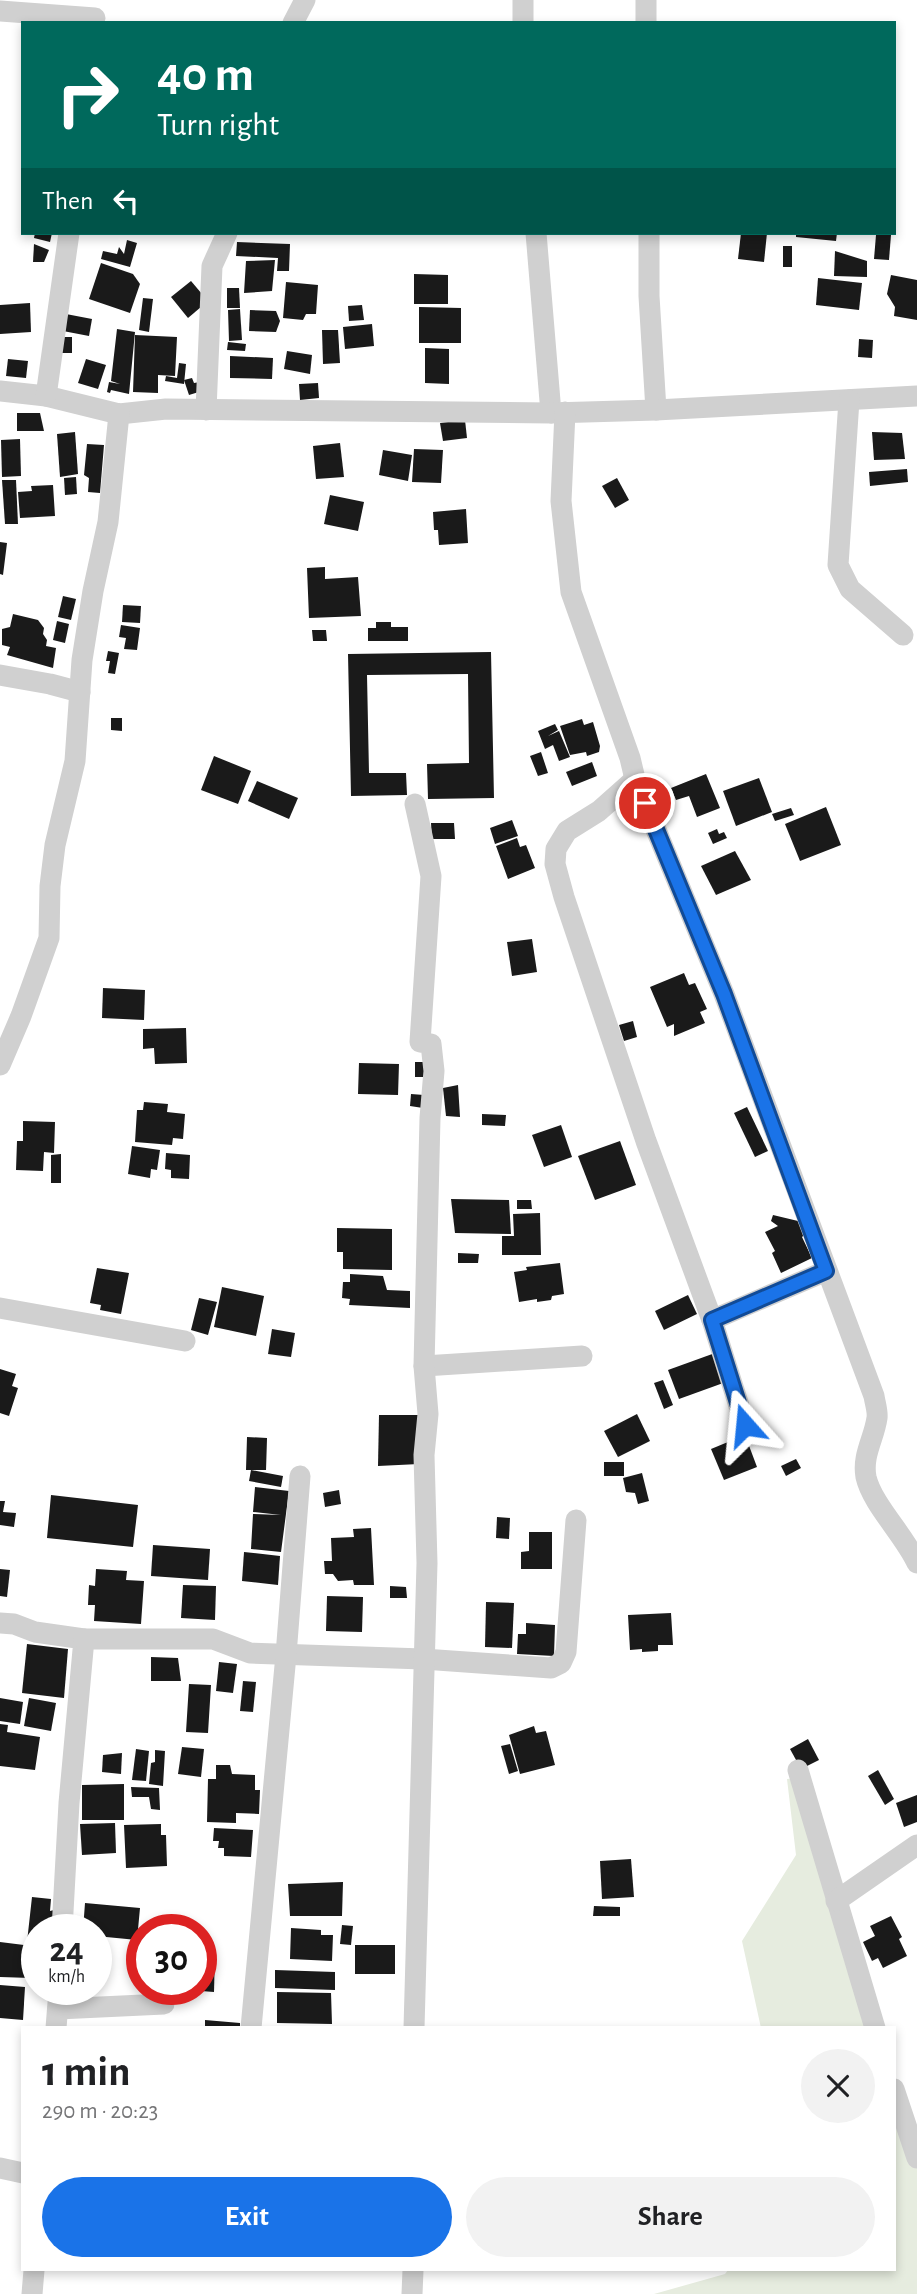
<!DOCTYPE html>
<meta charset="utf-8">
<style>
:root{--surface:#fff;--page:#f2f2f2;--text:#202124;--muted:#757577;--accent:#1a73e8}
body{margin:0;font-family:"Alegreya Sans",sans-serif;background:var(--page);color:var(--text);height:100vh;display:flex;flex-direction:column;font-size:26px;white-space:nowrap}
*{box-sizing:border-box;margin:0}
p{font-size:23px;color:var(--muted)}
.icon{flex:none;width:38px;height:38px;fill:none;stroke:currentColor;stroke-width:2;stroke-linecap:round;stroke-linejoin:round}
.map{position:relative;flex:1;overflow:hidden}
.drawer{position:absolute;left:21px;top:2026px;width:875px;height:245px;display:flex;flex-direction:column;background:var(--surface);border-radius:0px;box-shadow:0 4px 10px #0003}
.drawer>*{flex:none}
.guide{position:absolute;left:21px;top:21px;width:875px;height:214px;border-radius:0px;box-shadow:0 4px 10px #0003;background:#00695c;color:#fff;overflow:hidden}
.speed{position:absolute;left:21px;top:1914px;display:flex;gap:14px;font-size:35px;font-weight:700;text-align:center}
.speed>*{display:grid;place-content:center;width:91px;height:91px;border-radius:50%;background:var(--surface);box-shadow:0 4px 10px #0003;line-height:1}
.speed small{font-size:18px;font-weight:400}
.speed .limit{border:10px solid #d22;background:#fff;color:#111}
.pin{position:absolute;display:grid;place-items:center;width:60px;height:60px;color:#fff;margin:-30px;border:4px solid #fff;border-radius:50%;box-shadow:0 2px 7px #0007}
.me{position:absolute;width:77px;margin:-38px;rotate:342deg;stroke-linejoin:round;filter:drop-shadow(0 0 5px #0008)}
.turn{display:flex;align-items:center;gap:24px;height:147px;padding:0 21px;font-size:32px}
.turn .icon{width:91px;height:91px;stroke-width:2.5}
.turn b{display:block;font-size:49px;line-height:60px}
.then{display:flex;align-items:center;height:66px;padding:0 21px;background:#0003;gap:14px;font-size:26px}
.round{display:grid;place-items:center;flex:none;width:74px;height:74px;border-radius:37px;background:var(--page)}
.head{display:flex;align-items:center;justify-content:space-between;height:119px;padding:0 21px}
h1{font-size:42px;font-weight:600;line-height:52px}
.primary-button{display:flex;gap:14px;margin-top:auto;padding:14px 21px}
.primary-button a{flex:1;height:80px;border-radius:42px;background:var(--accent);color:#fff;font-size:28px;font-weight:600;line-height:80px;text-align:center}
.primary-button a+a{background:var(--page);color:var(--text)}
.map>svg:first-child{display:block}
.green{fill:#e6ecdf}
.building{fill:#1a1a1a}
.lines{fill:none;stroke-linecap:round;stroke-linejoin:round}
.minor{stroke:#d0d0d0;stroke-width:21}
.route-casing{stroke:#114b97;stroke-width:18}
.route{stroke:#1a73e8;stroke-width:12}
</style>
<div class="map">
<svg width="917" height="2294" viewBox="0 0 917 2294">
<rect width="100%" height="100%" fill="#fff"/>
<!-- green -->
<g class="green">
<path d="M800 1778 875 2028H761L742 1941 796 1855 787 1779Z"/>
<path d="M894 2089 917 2158V2294H654L725 2274 728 2270H894Z"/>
</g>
<!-- building -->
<g class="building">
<path d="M35 233H52L50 242 34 238Z"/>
<path d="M741 233H767L764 262 738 259Z"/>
<path d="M796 233H837L836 241 796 237Z"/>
<path d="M876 235H891L889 260 874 259Z"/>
<path d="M127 240 137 243 130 267 101 259 103 251 117 254 119 247 124 254Z"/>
<path d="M237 242 290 244 289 271H277L278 258 236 256Z"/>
<path d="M34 244 49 250 44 262H33Z"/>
<rect x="783" y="246" width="9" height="21"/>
<path d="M835 251 867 261V277L834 276Z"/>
<path d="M275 260 272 291 244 293 246 261Z"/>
<path d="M101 263 133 274 140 284 130 313 89 299Z"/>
<path d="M414 274 448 275V304H414Z"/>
<path d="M891 275 917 280V320L894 316 895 307 887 294Z"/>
<path d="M818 278 862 283 859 310 816 305Z"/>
<path d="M191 281 202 294 201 307 188 318 171 297Z"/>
<path d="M286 282 318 285 316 314H306L303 320 283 318Z"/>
<path d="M227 288H239L240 308H227Z"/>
<path d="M143 298 153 299 149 332 139 330Z"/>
<path d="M30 303 31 332 0 334V305Z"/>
<path d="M362 305 364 320 349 321 348 306Z"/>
<path d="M419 307 461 308V343H419Z"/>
<path d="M240 309 242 340 229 341 228 310Z"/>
<path d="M250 310 276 311 280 321 276 332 249 331Z"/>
<path d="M66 314 92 319 89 336 63 331Z"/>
<path d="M372 324 374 346 345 349 343 327Z"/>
<path d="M117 329 135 332 129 394 111 390 110 393 107 392 109 382 120 384 111 381Z"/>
<path d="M322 330H338L340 363 323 364Z"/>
<path d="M135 335 177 337 175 376 158 375V393L133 392Z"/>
<rect x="61" y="337" width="11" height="16"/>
<path d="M859 339 873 340 872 358 858 357Z"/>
<path d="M228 342 246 344 245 351 227 350Z"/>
<path d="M425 348 449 349V384L425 383Z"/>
<path d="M287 351 312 355 310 374 284 369Z"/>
<path d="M230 356 273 358 272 379 230 378Z"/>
<path d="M8 359 28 361 26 378 6 376Z"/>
<path d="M86 359 106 365 98 389 78 383Z"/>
<path d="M179 363 186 364 184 384 165 381 166 376 177 378Z"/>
<path d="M192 378 194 383 200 382 202 391 189 395 184 380Z"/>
<path d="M318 383 319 398 300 400 299 384Z"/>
<path d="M17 413H40L44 431H17Z"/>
<path d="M465 420 467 438 443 441 440 423Z"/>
<path d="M75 432 78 474 60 477 57 434Z"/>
<path d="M872 432 902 433 905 459 874 460Z"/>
<path d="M20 439 21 476 2 477 1 440Z"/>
<path d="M340 443 344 477 316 479 313 446Z"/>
<path d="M87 444 104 445 100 493 88 492 89 478 84 475Z"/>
<path d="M414 449 443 450 441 483 412 482Z"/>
<path d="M383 450 412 455 408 481 379 475Z"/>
<path d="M907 469 908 482 870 486 869 472Z"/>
<path d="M76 477 77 494 65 495 64 478Z"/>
<path d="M617 478 629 500 615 508 602 486Z"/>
<path d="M2 480H16L18 524H5Z"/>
<path d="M53 485 55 516 20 518 18 492 32 491 31 486Z"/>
<path d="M330 495 364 502 358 531 324 524Z"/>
<path d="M466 509 468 543 439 545 438 530H434L433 512Z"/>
<path d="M0 542 7 543 3 575 0 574Z"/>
<path d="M325 567V579L358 577 361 616 309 618 307 568Z"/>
<path d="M63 596 76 599 71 620 58 617Z"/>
<path d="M123 605 141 606 140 623 122 622Z"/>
<path d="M13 614 38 620 44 628 43 634 47 640 46 646 56 648 53 668 7 655 10 647 2 645V629L10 627Z"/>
<path d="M57 621 69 624 65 643 53 640Z"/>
<path d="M376 622H391V627H408V641H368V628H376Z"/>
<path d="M121 625 140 628 137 650 124 649 126 638 119 637Z"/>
<path d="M312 630H326L327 641H313Z"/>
<path d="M108 651 119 653 115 674 108 673 110 661H106Z"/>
<path d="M491 652 494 798 428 799 427 764 469 763 468 674 367 675 369 773H406L407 795 351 796 348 654Z"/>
<path d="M111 718H122V731L111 730Z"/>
<path d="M582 719 584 725 593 722 600 746 599 752 587 756 586 752 570 755 560 726Z"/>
<path d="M555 724 558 730 548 736 559 731 570 757 559 761 553 745 545 749 538 731Z"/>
<path d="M541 752 548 773 538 776 530 756Z"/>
<path d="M214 756 251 771 238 804 201 790Z"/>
<path d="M592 762 597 776 572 786 566 772Z"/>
<path d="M706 774 720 808 697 817 689 796 676 800 671 788Z"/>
<path d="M759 778 772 812 736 826 723 791Z"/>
<path d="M257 781 298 798 289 819 248 801Z"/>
<path d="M826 807 841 845 800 861 785 824Z"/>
<path d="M791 808 794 815 775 821 772 814Z"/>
<path d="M512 820 518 836 495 844 490 828Z"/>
<path d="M431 823H454L455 839H432Z"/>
<path d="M717 829 719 834 724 832 727 838 713 844 708 833Z"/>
<path d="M517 838 520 847 526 845 535 868 508 879 496 846Z"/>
<path d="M735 851 751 880 716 895 701 866Z"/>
<path d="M532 939 537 972 512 976 507 942Z"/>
<path d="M684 973 689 985 695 983 707 1009 700 1012 705 1023 674 1036V1024L667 1027 650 987Z"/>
<path d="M103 988 145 990 144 1020 102 1018Z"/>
<path d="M633 1021 637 1037 624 1041 619 1025Z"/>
<path d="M186 1028 187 1063 155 1064 154 1048 143 1049V1029Z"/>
<rect x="415" y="1062" width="13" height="15"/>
<path d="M359 1063 399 1064 398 1095 358 1094Z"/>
<path d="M458 1085 460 1117 446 1116 443 1088Z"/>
<path d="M411 1094 424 1095 423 1108 410 1106Z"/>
<path d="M144 1102 168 1104 167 1112 185 1114 183 1139 173 1138 172 1145 135 1142 137 1110H143Z"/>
<path d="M747 1107 768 1151 755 1157 734 1113Z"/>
<path d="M482 1114 506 1115 505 1126 482 1125Z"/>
<path d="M23 1121 55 1122 54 1153 44 1152 43 1171 16 1170 17 1141H23Z"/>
<path d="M561 1125 572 1157 544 1167 532 1135Z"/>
<path d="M620 1141 636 1185 595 1200 578 1156Z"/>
<path d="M132 1146 160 1150 157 1170 151 1169 150 1178 128 1174Z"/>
<path d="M166 1153 190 1155 189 1179 171 1178V1170L165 1169Z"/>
<path d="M61 1154V1183H51V1155Z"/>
<path d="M451 1199 509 1200 511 1234 455 1233Z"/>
<path d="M517 1200H531L532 1209H517Z"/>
<path d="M540 1213 541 1255H502V1236H514L513 1214Z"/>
<path d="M773 1215 798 1221 805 1234 802 1237 812 1258 781 1273 772 1253 775 1251 765 1232 778 1226 771 1221Z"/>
<path d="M337 1228 392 1229V1270L343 1269V1252H337Z"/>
<path d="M458 1253 479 1254 478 1263H458Z"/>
<path d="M560 1263 564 1294 552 1296 551 1300 537 1302V1299L519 1302 514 1272 527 1270 526 1267Z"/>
<path d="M97 1268 129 1273 121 1314 100 1310 101 1305 90 1303Z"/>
<path d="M350 1274 383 1276 387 1290 410 1291V1308L349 1305 350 1299 342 1298 343 1282H350Z"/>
<path d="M222 1287 264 1296 256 1336 214 1327Z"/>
<path d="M688 1295 697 1314 664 1330 655 1311Z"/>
<path d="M199 1298 217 1302 208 1335 191 1330Z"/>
<path d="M272 1329 295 1333 291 1357 268 1354Z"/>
<path d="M715 1353 726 1382 679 1399 668 1370Z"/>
<path d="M0 1369 16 1374 12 1386 18 1388 9 1416 0 1413Z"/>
<path d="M663 1380 673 1405 664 1409 654 1383Z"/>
<path d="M637 1414 650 1441 618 1457 604 1431Z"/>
<path d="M379 1415H418L419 1464 378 1466Z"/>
<path d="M745 1435 757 1467 724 1480 711 1449Z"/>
<path d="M247 1437 267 1438 266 1470H246Z"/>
<path d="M796 1459 801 1468 786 1476 781 1466Z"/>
<rect x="604" y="1462" width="20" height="14"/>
<path d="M251 1470 283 1476 281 1487 249 1481Z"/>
<path d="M642 1473 649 1501 638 1504 635 1493 626 1492 623 1478Z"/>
<path d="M255 1487 289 1491 281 1552 251 1549 253 1514 281 1515 253 1512Z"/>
<path d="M339 1490 341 1504 325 1507 323 1493Z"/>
<path d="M51 1495 138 1505 133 1547 47 1538Z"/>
<path d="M0 1501H5L3 1512 16 1513 14 1527 0 1525Z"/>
<path d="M497 1517 510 1518 509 1539 496 1538Z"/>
<path d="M371 1528 374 1585H354L353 1580 338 1581 333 1574H325L324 1561H332L331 1538 354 1537 353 1529Z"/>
<path d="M529 1532H552V1569H521V1552L529 1551Z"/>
<path d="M153 1545 210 1549 208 1580 151 1576Z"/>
<path d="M244 1552 280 1556 278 1585 242 1581Z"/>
<path d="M0 1569 10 1570 7 1597 0 1596Z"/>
<path d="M96 1569 127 1571 126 1580 144 1581 141 1624 94 1621 95 1605H88L89 1585 95 1586Z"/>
<path d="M183 1585 216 1586 215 1620 181 1618Z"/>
<path d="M390 1586 406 1587 407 1598H390Z"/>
<path d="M327 1596 363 1597 362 1632 326 1631Z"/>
<path d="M486 1602 514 1603 512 1648 485 1647Z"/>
<path d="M671 1613 673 1645H658V1651L642 1652V1649L630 1650 628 1615Z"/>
<path d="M526 1623 555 1625 554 1656 517 1654 518 1634H526Z"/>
<path d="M27 1644 68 1649 64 1698 22 1693Z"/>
<path d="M151 1657 178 1658 181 1681H151Z"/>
<path d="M219 1662 237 1664 233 1693 216 1691Z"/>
<path d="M243 1681 256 1682 253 1712 240 1711Z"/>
<path d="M189 1684 211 1685 208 1733 186 1732Z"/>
<path d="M0 1698 23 1702 20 1724 0 1721Z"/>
<path d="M29 1698 56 1703 51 1731 24 1726Z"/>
<path d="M0 1724 8 1725 7 1732 40 1737 35 1770 0 1766Z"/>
<path d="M534 1726 536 1733 546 1731 555 1765 520 1774 509 1735Z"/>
<path d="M808 1739 819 1760 801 1769 790 1749Z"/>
<path d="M510 1744 518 1771 509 1774 501 1746Z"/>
<path d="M182 1747 204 1749 201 1777 178 1774Z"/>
<path d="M136 1749 149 1751 146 1781 132 1780Z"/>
<path d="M155 1750 165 1751 163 1786 149 1784 151 1763 155 1762Z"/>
<path d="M122 1753 121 1774 102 1772 103 1755Z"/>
<path d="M216 1765H230L232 1774 255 1775V1790H260L259 1814 236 1813V1823L207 1822 208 1779H216Z"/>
<path d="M878 1770 894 1799 885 1805 868 1776Z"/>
<path d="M124 1784V1820H82V1785Z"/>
<path d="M131 1787 159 1788 160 1810 151 1809 149 1797H132Z"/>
<path d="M917 1795V1822L904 1827 896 1803Z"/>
<path d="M115 1823 116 1853 82 1855 80 1824Z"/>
<path d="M161 1824V1835H166L167 1866 126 1868 124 1825Z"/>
<path d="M214 1828 253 1830 251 1857 224 1856V1848H218L219 1841H213Z"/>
<path d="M631 1859 634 1897 602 1899 600 1861Z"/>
<path d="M343 1882 342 1916H290L288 1884Z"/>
<path d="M32 1897 51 1899 50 1911 58 1909 56 1930H37V1943L27 1942Z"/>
<path d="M85 1903 140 1908 137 1940 96 1936V1930H83Z"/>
<path d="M594 1906 620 1907V1916H593Z"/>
<path d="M891 1916 902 1937 899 1939 907 1956 883 1968 878 1958 872 1961 863 1942 875 1936 870 1926Z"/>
<path d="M342 1925 353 1926 351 1945 340 1944Z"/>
<path d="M291 1928 321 1930V1935H333L332 1961 290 1959Z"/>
<path d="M0 1942 32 1946 31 1978 0 1977Z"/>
<rect x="355" y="1945" width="40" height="29"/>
<path d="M201 1951H215L214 1992 201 1991Z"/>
<path d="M275 1970 335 1972V1990L275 1988Z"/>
<path d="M0 1985 25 1987 23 2020 0 2018Z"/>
<path d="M277 1992 331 1993 332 2024 277 2023Z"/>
<path d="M205 2020 240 2023V2028H205Z"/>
</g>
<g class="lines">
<!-- minor -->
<g class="minor">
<path d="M523 0V23"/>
<path d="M646 0V23"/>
<path d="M0 11 95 18"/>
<path d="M293 23 305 0"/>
<path d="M536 233 551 413"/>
<path d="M649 233V296L656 410"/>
<path d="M0 391 46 396 119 414 166 409 551 413 656 410 917 396"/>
<path d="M46 396 69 233"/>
<path d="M849 400 838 565 850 589 903 635"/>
<path d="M206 410 212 266 227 233"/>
<path d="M565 412 561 501 571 592 630 758 635 779 724 994 874 1396C875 1403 878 1411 877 1418 874 1439 862 1455 866 1477 872 1504 905 1536 917 1563"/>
<path d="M0 675 50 684 80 692"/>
<path d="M635 779 599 811 567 831 556 849 555 864 564 897 646 1141 712 1320 745 1425"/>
<path d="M0 1065 21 1016 49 938 50 886 55 845 75 761 82 660 93 591 108 522 119 414"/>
<path d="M0 1308 185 1341"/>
<path d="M712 1320 826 1271"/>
<path d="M424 1366 582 1356"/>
<path d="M0 1623 14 1624 35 1632 84 1639 69 1803 62 1930"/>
<path d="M84 1639H213L250 1653 423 1659 551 1668 561 1663 566 1652 576 1520"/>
<path d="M798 1770 875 2028"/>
<path d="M836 1901 917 1845"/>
<path d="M58 2009 164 2004"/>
<path d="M56 2028 59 1990"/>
<path d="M251 2028 286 1655 300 1476"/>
<path d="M414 2028 427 1563 424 1455 428 1414 424 1366 430 1118 434 1071 431 1044 420 1042 431 876 415 804"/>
<path d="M894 2089 917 2158"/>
<path d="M0 2168 23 2173"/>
<path d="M32 2294 34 2270"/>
<path d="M412 2294 413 2270"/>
</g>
</g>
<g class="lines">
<!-- route casing -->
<g class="route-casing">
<path id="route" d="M645 803 724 994 826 1271 712 1320 745 1425"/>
</g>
<!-- route -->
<use href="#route" class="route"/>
</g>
</svg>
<div class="speed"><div>24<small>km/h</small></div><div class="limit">30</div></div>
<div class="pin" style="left:645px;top:803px;background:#d93025"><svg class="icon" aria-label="arrive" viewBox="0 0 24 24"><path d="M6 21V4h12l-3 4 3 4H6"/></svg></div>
<svg class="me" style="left:745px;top:1425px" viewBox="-20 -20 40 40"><path d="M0-17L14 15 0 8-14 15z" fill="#1a73e8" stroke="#fff" stroke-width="4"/></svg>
<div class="guide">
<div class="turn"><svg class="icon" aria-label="right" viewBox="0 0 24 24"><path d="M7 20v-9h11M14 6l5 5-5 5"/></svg><div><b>40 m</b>Turn right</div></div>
<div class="then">Then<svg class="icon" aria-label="left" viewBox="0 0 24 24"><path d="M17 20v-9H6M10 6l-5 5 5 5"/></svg></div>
</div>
<section class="drawer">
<div class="head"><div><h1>1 min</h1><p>290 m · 20:23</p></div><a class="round"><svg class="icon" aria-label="close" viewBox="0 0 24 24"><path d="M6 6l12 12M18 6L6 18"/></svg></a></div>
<div class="primary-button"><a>Exit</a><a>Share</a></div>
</section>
</div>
